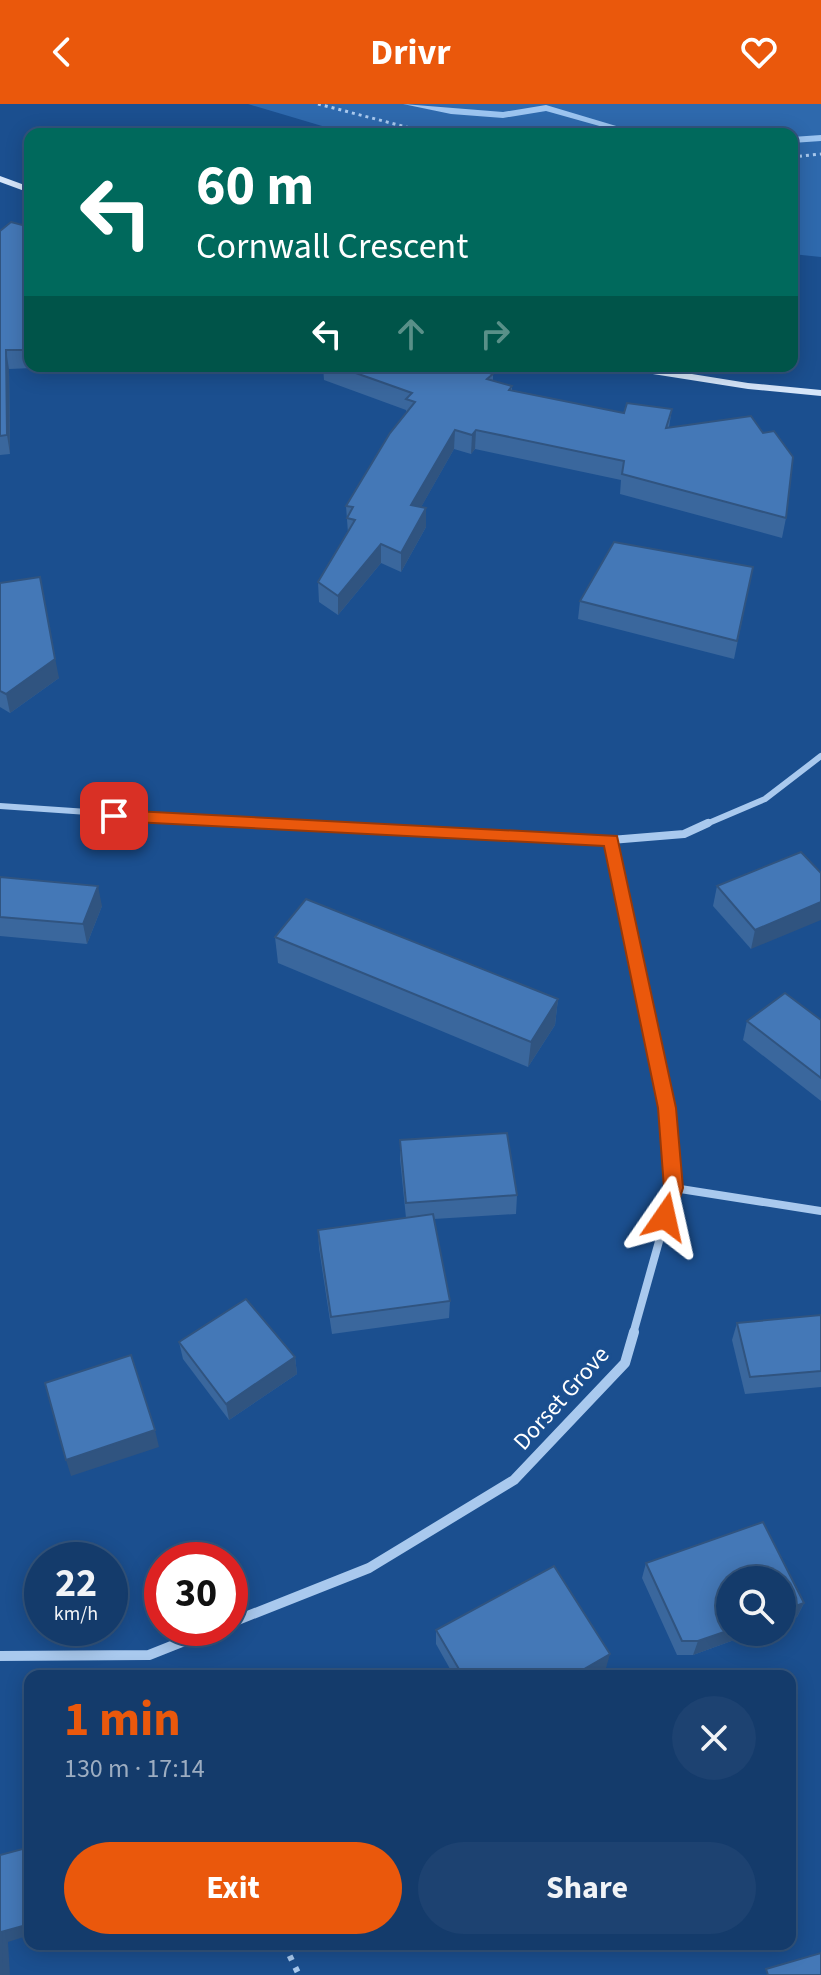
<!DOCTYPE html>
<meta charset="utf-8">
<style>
:root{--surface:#143b6b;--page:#1d4271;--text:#f1f3f6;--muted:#9dadc1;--line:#33557e;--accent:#ea580c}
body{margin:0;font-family:"Source Sans 3",sans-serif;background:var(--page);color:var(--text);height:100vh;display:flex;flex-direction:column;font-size:30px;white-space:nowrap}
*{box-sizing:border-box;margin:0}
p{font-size:26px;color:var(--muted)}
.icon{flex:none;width:44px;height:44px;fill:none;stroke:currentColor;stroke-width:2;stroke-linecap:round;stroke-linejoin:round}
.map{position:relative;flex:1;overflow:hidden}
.details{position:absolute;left:24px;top:1566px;width:772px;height:280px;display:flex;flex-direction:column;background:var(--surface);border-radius:16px;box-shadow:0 4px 20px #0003,0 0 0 2px var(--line)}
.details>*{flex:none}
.banner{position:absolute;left:24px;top:24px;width:774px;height:244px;border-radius:16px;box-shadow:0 4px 20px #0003,0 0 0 2px var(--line);background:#00695c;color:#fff;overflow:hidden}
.buttons{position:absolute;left:716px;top:1462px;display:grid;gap:16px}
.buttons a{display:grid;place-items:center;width:80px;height:80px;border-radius:50%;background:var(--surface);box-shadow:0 4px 20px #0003,0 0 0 2px var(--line);font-size:40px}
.speed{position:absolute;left:24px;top:1438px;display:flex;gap:16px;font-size:40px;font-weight:700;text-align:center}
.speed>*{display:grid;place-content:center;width:104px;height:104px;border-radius:50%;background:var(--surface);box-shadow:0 4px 20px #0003,0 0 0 2px var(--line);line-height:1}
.speed small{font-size:20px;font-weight:400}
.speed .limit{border:12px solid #d22;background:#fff;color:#111}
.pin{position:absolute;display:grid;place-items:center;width:68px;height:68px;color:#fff;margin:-34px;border-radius:16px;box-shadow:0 4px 12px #0006}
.me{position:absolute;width:88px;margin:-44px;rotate:11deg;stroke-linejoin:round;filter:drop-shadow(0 0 6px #0008)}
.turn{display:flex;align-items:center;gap:28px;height:168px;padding:0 40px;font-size:36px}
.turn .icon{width:104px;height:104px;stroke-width:2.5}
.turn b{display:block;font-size:56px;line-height:68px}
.lanes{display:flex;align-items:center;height:76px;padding:0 40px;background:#0003;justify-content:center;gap:40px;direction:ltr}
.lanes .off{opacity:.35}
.round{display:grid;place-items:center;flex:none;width:84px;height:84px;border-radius:42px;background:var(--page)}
.headline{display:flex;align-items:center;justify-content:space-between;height:136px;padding:0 40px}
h1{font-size:48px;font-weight:700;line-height:60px;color:var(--accent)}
.action{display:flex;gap:16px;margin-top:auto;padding:16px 40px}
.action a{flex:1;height:92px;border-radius:48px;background:var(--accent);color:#fff;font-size:32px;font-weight:700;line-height:92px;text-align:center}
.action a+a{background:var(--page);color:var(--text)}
header{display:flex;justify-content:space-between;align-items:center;height:104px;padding:0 40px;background:var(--accent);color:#fff;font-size:36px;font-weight:700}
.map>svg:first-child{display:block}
.green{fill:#2e69ad}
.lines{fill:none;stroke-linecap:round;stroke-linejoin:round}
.stream{fill:#9cc4f0;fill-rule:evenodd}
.path-far1{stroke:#a9c9ee;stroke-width:3;stroke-dasharray:3 4;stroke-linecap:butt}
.path{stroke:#a9c9ee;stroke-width:6;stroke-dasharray:5 8;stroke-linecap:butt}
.street-far2{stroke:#a9c9ee;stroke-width:6}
.street-far1{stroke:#a9c9ee;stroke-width:8}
.street{stroke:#a9c9ee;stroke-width:10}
.secondary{fill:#d6e6fa;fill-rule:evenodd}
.wall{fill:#3a679d}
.shaded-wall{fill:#305480}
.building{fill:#4478b7;stroke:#305480;stroke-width:2}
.route{fill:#ea580c;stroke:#983908;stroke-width:2}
.labels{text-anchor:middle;stroke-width:6;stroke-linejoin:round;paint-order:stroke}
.street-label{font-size:24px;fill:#fff;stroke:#1b4f8f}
</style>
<header><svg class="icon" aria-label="back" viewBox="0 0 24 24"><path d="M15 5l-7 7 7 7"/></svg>Drivr<svg class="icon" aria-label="heart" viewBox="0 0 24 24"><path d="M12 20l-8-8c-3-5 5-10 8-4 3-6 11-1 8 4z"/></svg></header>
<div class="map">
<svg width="821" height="1871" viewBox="0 0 821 1871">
<rect width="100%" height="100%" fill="#1b4f8f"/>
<!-- green -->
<path class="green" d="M248 0H821V153L792 150V30H349Z"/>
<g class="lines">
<!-- stream -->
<g class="stream">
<path d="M403 0 503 8 546 1 643 30H628L546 7 503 14 451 10Z"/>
<path d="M821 31V37L792 39V33Z"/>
</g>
<!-- path-far1 -->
<g class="path-far1">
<path d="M318 0 433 30"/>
<path d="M792 53 821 50"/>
</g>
<!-- path -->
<path class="path" d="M284 1840 299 1871"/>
<!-- street-far2 -->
<g class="street-far2">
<path d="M0 702 278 721"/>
<path d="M704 721 765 695 821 652"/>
</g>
<!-- street-far1 -->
<g class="street-far1">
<path d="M249 719 611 736 684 730 708 719"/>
<path d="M611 736 667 1004 674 1084 633 1230"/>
<path d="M674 1084 821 1107"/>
</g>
<!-- street -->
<g class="street">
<path d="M230 1519 369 1464 514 1376 625 1259 634 1228"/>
<path d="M0 1552 149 1551 217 1524"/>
</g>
<!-- secondary -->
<g class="secondary">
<path d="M0 72 30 83V89L0 78Z"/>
<path d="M616 262H642L748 279 821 286V292L748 285 621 265Z"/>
</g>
</g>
<!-- wall -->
<g class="wall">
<path d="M30 123V262H56V263L9 265 10 350 0 351V127Z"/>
<path d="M323 262H464L493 270V277L512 282V286L624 309 672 305 669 323 786 414 782 434 620 390 621 376 475 345 471 350 454 345 421 403 426 423 401 468 381 459 338 511 319 498 318 478 348 429 346 402 406 309V306L324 276Z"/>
<path d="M753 463 734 555 578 515 580 497Z"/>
<path d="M0 479 59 574 10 609 0 603Z"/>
<path d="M821 769 751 845 713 802 717 782Z"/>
<path d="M0 773 102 802 87 840 0 832Z"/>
<path d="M275 833 558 895 555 921 528 963 278 859Z"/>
<path d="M821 916V997L743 936 747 917Z"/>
<path d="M400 1036 517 1091 516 1110 434 1115 450 1197 449 1214 332 1230 319 1144 318 1126 406 1114 400 1055Z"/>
<path d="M821 1211V1283L745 1290 732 1236 737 1219Z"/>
<path d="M179 1238 295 1253 297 1270 229 1316 183 1255Z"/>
<path d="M763 1418 804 1499 797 1513 782 1519V1476H730V1528H756L693 1551H677L642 1474 646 1459Z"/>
<path d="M436 1526 606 1564 592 1572H454L436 1540Z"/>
</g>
<!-- shaded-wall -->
<g class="shaded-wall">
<path d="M6 246 9 265 10 350 7 331Z"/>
<path d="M455 326 454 345 411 421V401Z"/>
<path d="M476 326 475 345 471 350 472 331Z"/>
<path d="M426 404V423L401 468V449Z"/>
<path d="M381 440V459L338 511V492Z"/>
<path d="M43 492 59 574 10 609 6 590Z"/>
<path d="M98 782 102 802 87 840 83 820Z"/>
<path d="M821 798V816L751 845 755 826Z"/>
<path d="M558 895 555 921 528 963 531 938Z"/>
<path d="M295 1253 297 1270 229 1316 226 1300Z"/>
<path d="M155 1326 159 1343 71 1372 66 1356Z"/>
<path d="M804 1499 797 1513 782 1519V1507Z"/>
<path d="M730 1526V1528H756L693 1551 698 1537Z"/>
<path d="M610 1550 606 1564 592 1572H572Z"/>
<path d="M30 1820V1831L8 1838 10 1871H2L1 1828Z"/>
</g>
<!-- building -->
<g class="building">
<path d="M11 118 30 123V246H6L7 331 0 332V127Z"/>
<path d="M336 262H464L493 270 487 275 512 282 509 286 624 309 627 299 672 305 666 324 751 312 763 329 774 327 793 353 786 414 622 370 624 357 476 326 472 331 455 326 411 401 426 404 401 449 381 440 338 492 318 478 355 416 347 414 353 403 346 402 390 329 415 298 406 295 412 289Z"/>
<path d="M614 438 753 463 737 537 580 497Z"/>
<path d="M40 473 55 555 6 590 0 587V479Z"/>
<path d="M801 748 821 769V798L755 826 717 782Z"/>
<path d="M0 773 98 782 83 820 0 813Z"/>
<path d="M306 795 558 895 531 938 275 833Z"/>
<path d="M785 889 821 916V974L747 917Z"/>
<path d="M507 1029 517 1091 406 1099 400 1036Z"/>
<path d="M433 1110 450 1197 331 1213 318 1126Z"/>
<path d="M246 1195 295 1253 226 1300 179 1238Z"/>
<path d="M821 1211V1267L750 1273 737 1219Z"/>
<path d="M131 1251 155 1326 66 1356 45 1279Z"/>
<path d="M763 1418 804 1499 782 1507V1476H730V1526L698 1537H682L646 1459Z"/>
<path d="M554 1462 610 1550 572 1572H463L436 1526Z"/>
<path d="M30 1743V1820L1 1828 2 1871H0V1751Z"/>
<path d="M821 1849V1871H768L766 1865Z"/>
</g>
<!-- route -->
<path class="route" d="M114 706 617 732 676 1004 683 1084 672 1119 665 1121 658 1119 656 1113 664 1084 658 1004 604 742 114 717 106 712Z"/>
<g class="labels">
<!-- street labels -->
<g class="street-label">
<text transform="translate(561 1294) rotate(-48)" y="8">Dorset Grove</text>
</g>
</g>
</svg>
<div class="buttons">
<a><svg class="icon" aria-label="search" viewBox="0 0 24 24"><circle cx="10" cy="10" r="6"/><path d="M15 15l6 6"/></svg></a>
</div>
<div class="speed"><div>22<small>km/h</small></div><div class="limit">30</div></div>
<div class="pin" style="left:114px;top:712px;background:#d93025"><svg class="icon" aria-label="arrive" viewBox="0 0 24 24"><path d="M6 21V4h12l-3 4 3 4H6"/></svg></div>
<svg class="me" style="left:665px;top:1113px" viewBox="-20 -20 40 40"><path d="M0-17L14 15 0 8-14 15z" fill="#ea580c" stroke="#fff" stroke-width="4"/></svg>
<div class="banner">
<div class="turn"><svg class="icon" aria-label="left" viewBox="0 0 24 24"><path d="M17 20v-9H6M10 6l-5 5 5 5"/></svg><div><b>60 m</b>Cornwall Crescent</div></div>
<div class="lanes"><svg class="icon" aria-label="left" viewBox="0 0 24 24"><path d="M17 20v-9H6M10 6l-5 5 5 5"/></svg><svg class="icon off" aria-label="ahead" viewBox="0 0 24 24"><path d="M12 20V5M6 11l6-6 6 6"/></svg><svg class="icon off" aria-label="right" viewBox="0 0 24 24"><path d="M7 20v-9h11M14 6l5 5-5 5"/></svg></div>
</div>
<section class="details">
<div class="headline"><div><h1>1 min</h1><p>130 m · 17:14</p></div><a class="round"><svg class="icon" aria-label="close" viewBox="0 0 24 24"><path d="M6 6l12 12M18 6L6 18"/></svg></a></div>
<div class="action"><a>Exit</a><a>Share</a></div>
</section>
</div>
